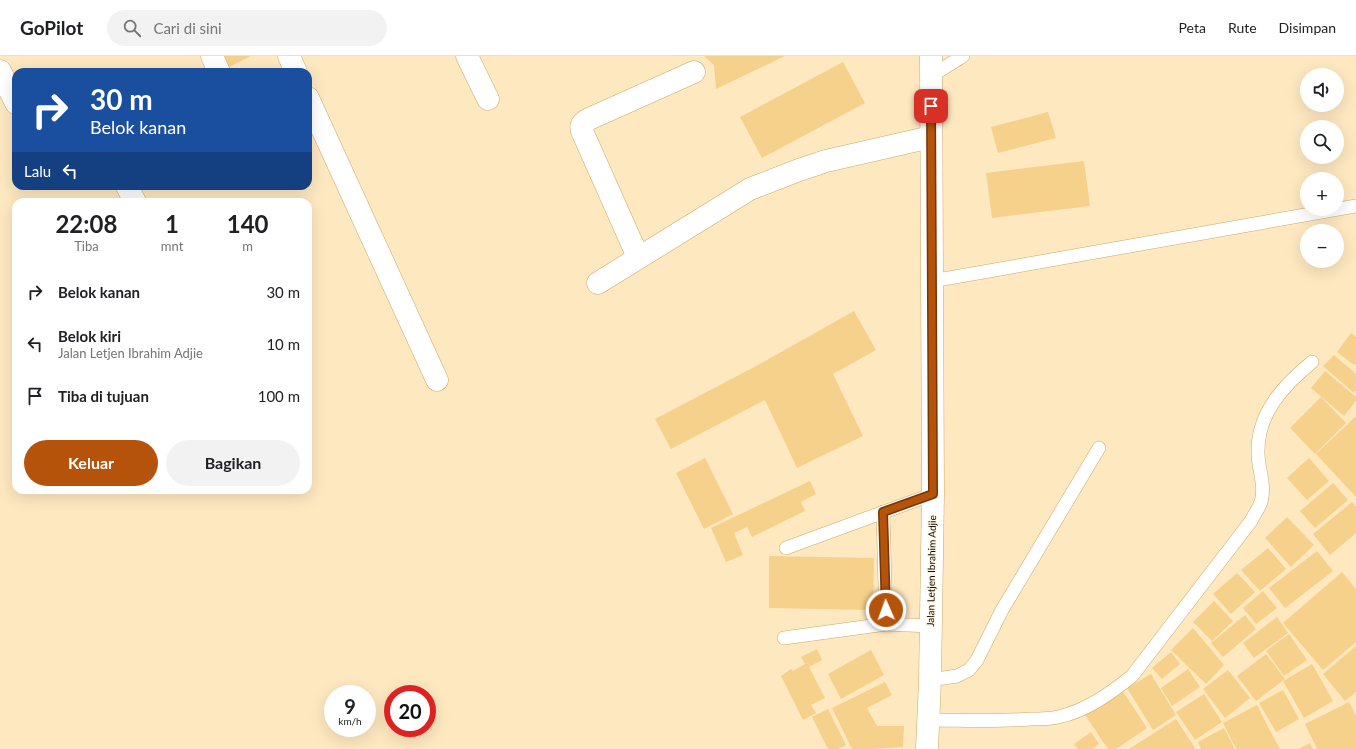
<!DOCTYPE html>
<html lang="id">
<meta charset="utf-8">
<style>
:root{--surface:#fff;--page:#f2f2f2;--text:#202124;--muted:#757577;--line:#e0e0e0;--accent:#b45309}
body{margin:0;font-family:Lato,sans-serif;background:var(--page);color:var(--text);height:100vh;display:flex;flex-direction:column;font-size:15px;white-space:nowrap}
*{box-sizing:border-box;margin:0}
p{font-size:13px;color:var(--muted)}
.icon{flex:none;width:22px;height:22px;fill:none;stroke:currentColor;stroke-width:2;stroke-linecap:round;stroke-linejoin:round}
.map{position:relative;flex:1;overflow:hidden}
.sheet{position:absolute;left:12px;top:142px;width:300px;height:296px;display:flex;flex-direction:column;background:var(--surface);border-radius:12px;box-shadow:0 4px 16px #0002}
.sheet>*{flex:none}
.banner{position:absolute;left:12px;top:12px;width:300px;height:122px;border-radius:12px;box-shadow:0 4px 16px #0002;background:#1a4fa0;color:#fff;overflow:hidden}
.controls{position:absolute;left:1300px;top:12px;display:grid;gap:8px}
.controls a{display:grid;place-items:center;width:44px;height:44px;border-radius:50%;background:var(--surface);box-shadow:0 4px 16px #0002;font-size:20px}
.speed{position:absolute;left:324px;top:629px;display:flex;gap:8px;font-size:20px;font-weight:700;text-align:center}
.speed>*{display:grid;place-content:center;width:52px;height:52px;border-radius:50%;background:var(--surface);box-shadow:0 4px 16px #0002;line-height:1}
.speed small{font-size:10px;font-weight:400}
.speed .limit{border:6px solid #d22;background:#fff;color:#111}
.pin{position:absolute;display:grid;place-items:center;width:34px;height:34px;color:#fff;margin:-17px;border-radius:8px;box-shadow:0 2px 6px #0006}
.me{position:absolute;width:44px;margin:-22px;rotate:358deg;stroke-linejoin:round;filter:drop-shadow(0 0 3px #0008)}
.turn{display:flex;align-items:center;gap:14px;height:84px;padding:0 12px;font-size:18px}
.turn .icon{width:52px;height:52px;stroke-width:2.5}
.turn b{display:block;font-size:28px;line-height:34px}
.then{display:flex;align-items:center;height:38px;padding:0 12px;background:#0003;gap:8px;font-size:15px}
.eta{display:flex;justify-content:space-evenly;align-items:center;height:68px;text-align:center}
.eta b{font-size:24px;font-weight:700;line-height:28px}
.action{display:flex;gap:8px;margin-top:auto;padding:8px 12px}
.action a{flex:1;height:46px;border-radius:24px;background:var(--accent);color:#fff;font-size:16px;font-weight:700;line-height:46px;text-align:center}
.action a+a{background:var(--page);color:var(--text)}
ul{padding:0;list-style:none}
li{display:flex;align-items:center;gap:12px;height:52px;padding:0 12px}
li div{flex:1}
li b{display:block;font-size:15px}
li em{font-style:normal}
header{display:flex;align-items:center;gap:24px;box-sizing:border-box;height:56px;padding:0 20px;background:var(--surface);border-bottom:1px solid var(--line)}
header strong{font-size:19px}
nav{display:flex;gap:22px;margin-inline-start:auto;font-size:14px}
.search{width:280px;height:36px;background:var(--page);display:flex;align-items:center;gap:10px;box-sizing:border-box;padding:0 14px;border-radius:22px;color:var(--muted);font-size:15px}
.map>svg:first-child{display:block}
.building{fill:#f5d18c}
.lines{fill:none;stroke-linecap:round;stroke-linejoin:round}
.service-casing{stroke:#cca965;stroke-width:14}
.minor-casing{stroke:#cca965;stroke-width:23}
.primary-casing{stroke:#cca965;stroke-width:23}
.service{stroke:#fff;stroke-width:13}
.minor{stroke:#fff;stroke-width:22}
.primary{stroke:#fff;stroke-width:22}
.route-casing{stroke:#753606;stroke-width:10}
.route{stroke:#b45309;stroke-width:7}
.labels{text-anchor:middle;stroke-width:3;stroke-linejoin:round;paint-order:stroke}
.street-label{font-size:10px;fill:#150b00;stroke:#fef7ea}
</style>
<header>
<strong>GoPilot</strong>
<div class="search"><svg class="icon" aria-label="search" viewBox="0 0 24 24"><circle cx="10" cy="10" r="6"/><path d="M15 15l6 6"/></svg>Cari di sini</div>
<nav><a>Peta</a><a>Rute</a><a>Disimpan</a></nav>
</header>
<div class="map">
<svg width="1356" height="693" viewBox="0 0 1356 693">
<rect width="100%" height="100%" fill="#fee8c0"/>
<!-- building -->
<g class="building">
<path d="M221 0H251L227 12Z"/>
<path d="M704 0H785L716 33 714 9Z"/>
<path d="M843 6 865 47 762 102 740 61Z"/>
<path d="M1048 56 1056 82 998 97 991 71Z"/>
<path d="M1084 105 1090 150 992 162 986 117Z"/>
<path d="M854 255 876 294 833 318 863 380 797 412 765 344 671 393 655 363 760 308Z"/>
<path d="M1351 277 1356 281V307L1354 309 1337 296Z"/>
<path d="M1334 299 1356 318V334L1354 337 1323 310Z"/>
<path d="M1325 315 1356 341V345L1344 360 1311 332Z"/>
<path d="M1321 341 1346 367 1315 398 1290 372Z"/>
<path d="M1355 361 1356 362V441L1316 398Z"/>
<path d="M705 402 733 458 704 473 676 417Z"/>
<path d="M1309 402 1329 425 1307 444 1287 422Z"/>
<path d="M810 425 816 438 801 446 805 455 752 481 747 471 734 477 743 499 726 506 711 472Z"/>
<path d="M1333 427 1348 444 1315 472 1300 455Z"/>
<path d="M1352 446 1356 451V477L1330 499 1313 478Z"/>
<path d="M1287 461 1314 489 1291 511 1265 482Z"/>
<path d="M1268 492 1286 513 1260 535 1241 514Z"/>
<path d="M1317 495 1333 515 1285 552 1269 532Z"/>
<path d="M769 500 874 502 873 554 769 552Z"/>
<path d="M1342 516 1356 533V586L1323 614 1283 567Z"/>
<path d="M1237 517 1255 536 1231 558 1213 538Z"/>
<path d="M1263 535 1277 552 1256 568 1243 552Z"/>
<path d="M1214 545 1233 565 1212 585 1193 566Z"/>
<path d="M1245 559 1256 573 1223 601 1211 587Z"/>
<path d="M1277 561 1288 577 1254 602 1243 587Z"/>
<path d="M1193 572 1224 609 1206 628 1171 594Z"/>
<path d="M1289 578 1307 604 1284 620 1266 595Z"/>
<path d="M1356 590V636L1345 645 1323 618Z"/>
<path d="M817 593 822 604 809 611 825 642 811 649 816 657 803 664 781 620 791 613 793 615 805 608 801 601Z"/>
<path d="M871 594 884 619 841 643 828 618Z"/>
<path d="M1171 596 1180 608 1162 623 1152 612Z"/>
<path d="M1266 598 1285 623 1256 645 1237 620Z"/>
<path d="M1312 608 1333 645 1304 662 1283 625Z"/>
<path d="M1188 613 1200 631 1172 650 1161 632Z"/>
<path d="M1228 614 1250 642 1225 662 1203 633Z"/>
<path d="M1151 618 1176 659 1153 674 1127 632Z"/>
<path d="M885 626 892 639 867 652 877 670H904L903 691 873 693H852L832 652Z"/>
<path d="M1122 634 1147 672 1116 693H1108L1085 659Z"/>
<path d="M1283 634 1299 663 1276 676 1259 647Z"/>
<path d="M1204 638 1222 666 1195 684 1176 656Z"/>
<path d="M1349 646 1356 660V693H1317L1305 668Z"/>
<path d="M1257 649 1267 669 1280 693H1237L1233 687 1223 667Z"/>
<path d="M828 653 846 689 838 693H828L812 661Z"/>
<path d="M1176 663 1195 692 1194 693H1129Z"/>
<path d="M1224 672 1235 693H1201L1198 686Z"/>
<path d="M1091 676 1099 688 1092 693H1078L1074 688Z"/>
<path d="M1310 687 1313 693H1298Z"/>
</g>
<g class="lines">
<!-- service casing -->
<g class="service-casing">
<g id="service">
<path d="M931 20 963 0"/>
<path d="M932 225 1356 150"/>
<path d="M883 456 886 568"/>
<path d="M786 492 933 438"/>
<path d="M784 582 886 568 931 570"/>
<path d="M930 624 957 620 969 614 977 604 1002 554 1099 392"/>
<path d="M928 664C962 664 997 666 1031 663 1040 663 1050 663 1058 661 1086 655 1111 637 1132 620L1251 465C1254 459 1259 452 1261 446 1266 430 1258 413 1258 397 1257 357 1284 329 1312 306"/>
</g>
</g>
<!-- minor casing -->
<g class="minor-casing">
<g id="minor">
<path d="M212 0 219 16"/>
<path d="M289 0 296 16"/>
<path d="M467 0 488 43"/>
<path d="M0 15 16 47"/>
<path d="M308 42 437 324"/>
<path d="M127 130 135 146"/>
<path d="M638 201 582 75C580 69 583 66 589 63L694 16"/>
<path d="M598 227 750 133 799 114 826 105 931 81"/>
</g>
</g>
<!-- primary casing -->
<g class="primary-casing">
<path id="primary" d="M927 693 930 624 933 438 931 0"/>
</g>
<!-- service -->
<use href="#service" class="service"/>
<!-- minor -->
<use href="#minor" class="minor"/>
<!-- primary -->
<use href="#primary" class="primary"/>
</g>
<g class="lines">
<!-- route casing -->
<g class="route-casing">
<path id="route" d="M886 554 883 456 933 438 931 50"/>
</g>
<!-- route -->
<use href="#route" class="route"/>
</g>
<g class="labels">
<!-- street labels -->
<g class="street-label">
<text transform="translate(931 515) rotate(-89)" y="4">Jalan Letjen Ibrahim Adjie</text>
</g>
</g>
</svg>
<div class="controls">
<a><svg class="icon" aria-label="sound" viewBox="0 0 24 24"><path d="M4 9h4l5-4v14l-5-4H4zM17 9q2 3 0 6"/></svg></a>
<a><svg class="icon" aria-label="search" viewBox="0 0 24 24"><circle cx="10" cy="10" r="6"/><path d="M15 15l6 6"/></svg></a>
<a>+</a>
<a>−</a>
</div>
<div class="speed"><div>9<small>km/h</small></div><div class="limit">20</div></div>
<div class="pin" style="left:931px;top:50px;background:#d93025"><svg class="icon" aria-label="arrive" viewBox="0 0 24 24"><path d="M6 21V4h12l-3 4 3 4H6"/></svg></div>
<svg class="me" style="left:886px;top:554px" viewBox="-20 -20 40 40"><circle r="17" fill="#b45309" stroke="#fff" stroke-width="3"/><path d="M0-11L8 9 0 5-8 9z" fill="#fff"/></svg>
<div class="banner">
<div class="turn"><svg class="icon" aria-label="right" viewBox="0 0 24 24"><path d="M7 20v-9h11M14 6l5 5-5 5"/></svg><div><b>30 m</b>Belok kanan</div></div>
<div class="then">Lalu<svg class="icon" aria-label="left" viewBox="0 0 24 24"><path d="M17 20v-9H6M10 6l-5 5 5 5"/></svg></div>
</div>
<section class="sheet">
<div class="eta">
<div><b>22:08</b><p>Tiba</p></div>
<div><b>1</b><p>mnt</p></div>
<div><b>140</b><p>m</p></div>
</div>
<ul>
<li><svg class="icon" aria-label="right" viewBox="0 0 24 24"><path d="M7 20v-9h11M14 6l5 5-5 5"/></svg><div><b>Belok kanan</b></div><em>30 m</em></li>
<li><svg class="icon" aria-label="left" viewBox="0 0 24 24"><path d="M17 20v-9H6M10 6l-5 5 5 5"/></svg><div><b>Belok kiri</b><p>Jalan Letjen Ibrahim Adjie</p></div><em>10 m</em></li>
<li><svg class="icon" aria-label="arrive" viewBox="0 0 24 24"><path d="M6 21V4h12l-3 4 3 4H6"/></svg><div><b>Tiba di tujuan</b></div><em>100 m</em></li>
</ul>
<div class="action"><a>Keluar</a><a>Bagikan</a></div>
</section>
</div>
